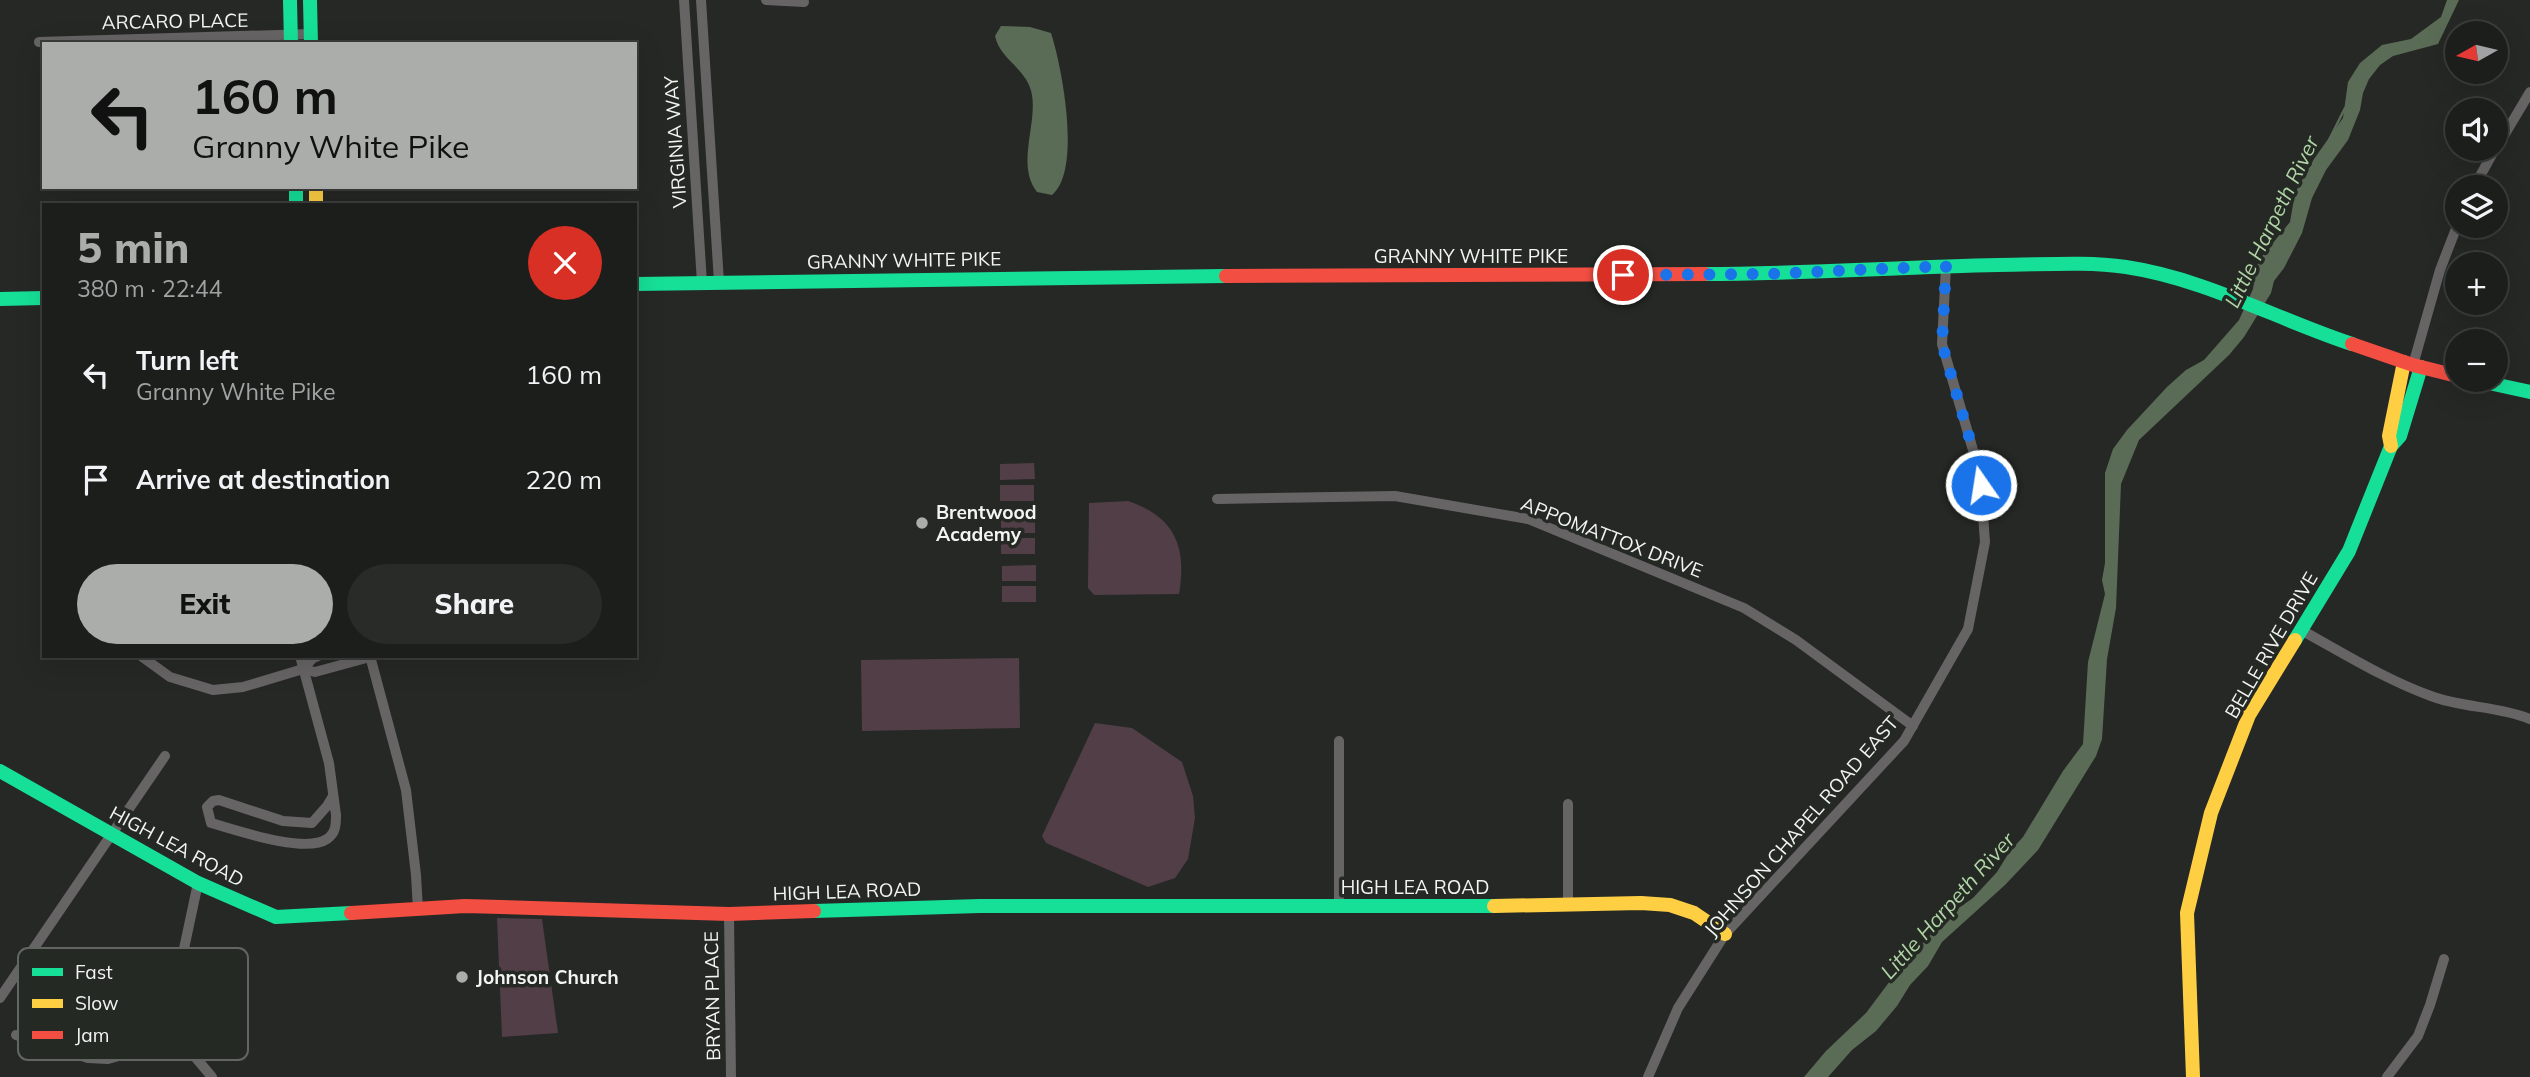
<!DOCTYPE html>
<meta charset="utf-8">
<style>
:root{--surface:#1c1e1c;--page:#292b29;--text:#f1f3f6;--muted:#a0a2a3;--line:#3a3c3b;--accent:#abadaa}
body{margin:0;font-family:Mulish,sans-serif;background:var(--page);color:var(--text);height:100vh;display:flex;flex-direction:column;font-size:26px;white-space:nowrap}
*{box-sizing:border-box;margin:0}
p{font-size:23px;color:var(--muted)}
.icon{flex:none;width:38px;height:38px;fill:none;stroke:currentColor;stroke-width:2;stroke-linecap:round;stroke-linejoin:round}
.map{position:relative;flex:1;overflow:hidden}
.panel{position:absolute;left:42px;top:203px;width:595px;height:455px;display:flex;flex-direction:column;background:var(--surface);border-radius:0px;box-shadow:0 7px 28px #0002,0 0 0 2px var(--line)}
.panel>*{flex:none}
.top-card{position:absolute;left:42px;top:42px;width:595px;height:147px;border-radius:0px;box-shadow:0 7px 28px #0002,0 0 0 2px var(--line);background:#abadaa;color:#111;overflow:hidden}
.needle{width:46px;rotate:262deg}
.controls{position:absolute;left:2445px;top:21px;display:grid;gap:14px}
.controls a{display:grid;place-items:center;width:63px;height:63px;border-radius:50%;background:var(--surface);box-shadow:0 7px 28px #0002,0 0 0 2px var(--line);font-size:35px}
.pin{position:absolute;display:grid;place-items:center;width:60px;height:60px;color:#fff;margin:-30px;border:4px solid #fff;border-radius:50%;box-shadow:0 2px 7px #0007}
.me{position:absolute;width:77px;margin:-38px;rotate:347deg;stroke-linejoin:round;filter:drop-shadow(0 0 5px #0008)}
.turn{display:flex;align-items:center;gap:24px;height:147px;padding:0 35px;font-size:32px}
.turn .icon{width:91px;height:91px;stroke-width:2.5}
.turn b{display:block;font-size:49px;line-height:60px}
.round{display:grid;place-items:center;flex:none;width:74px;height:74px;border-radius:37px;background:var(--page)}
.head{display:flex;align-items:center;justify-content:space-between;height:119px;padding:0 35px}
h1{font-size:42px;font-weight:800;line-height:52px;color:var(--accent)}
.cta{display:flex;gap:14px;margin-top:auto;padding:14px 35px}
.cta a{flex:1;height:80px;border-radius:42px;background:var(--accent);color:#111;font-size:28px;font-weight:800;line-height:80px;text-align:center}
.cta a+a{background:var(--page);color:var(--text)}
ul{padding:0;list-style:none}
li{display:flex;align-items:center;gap:21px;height:105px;padding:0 35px}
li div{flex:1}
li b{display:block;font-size:26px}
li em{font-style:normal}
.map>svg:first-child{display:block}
.green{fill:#513e47}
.water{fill:#5b6c56}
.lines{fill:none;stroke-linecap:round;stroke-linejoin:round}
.stream{stroke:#5b6c56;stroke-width:2.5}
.street{stroke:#676465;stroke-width:10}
.fast{stroke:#16e098;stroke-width:14}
.slow{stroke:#ffcf43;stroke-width:14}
.jam{stroke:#f24e42;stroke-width:14}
.route{stroke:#1a73e8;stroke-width:12;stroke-dasharray:0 21.6}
.poi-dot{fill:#abadaa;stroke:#252924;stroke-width:2.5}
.labels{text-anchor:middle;stroke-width:7;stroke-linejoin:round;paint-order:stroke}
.street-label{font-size:19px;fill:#f2f5f2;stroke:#252924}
.poi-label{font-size:19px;font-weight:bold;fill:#f2f5f2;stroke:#252924;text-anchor:start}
.water-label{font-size:21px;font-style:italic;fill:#b0d4a6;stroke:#252924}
.key{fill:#252924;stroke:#626662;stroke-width:2}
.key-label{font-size:19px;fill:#f2f5f2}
</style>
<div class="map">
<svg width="2530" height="1077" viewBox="0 0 2530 1077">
<rect width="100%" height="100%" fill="#262825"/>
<!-- green -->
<g class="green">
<path d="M1034 463 1035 479 1000 480V464Z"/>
<rect x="1000" y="485" width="34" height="16"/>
<path d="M1128 501C1175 517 1187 547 1179 594L1094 595 1088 588 1089 503Z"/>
<rect x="1001" y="517" width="34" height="16"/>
<rect x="1001" y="538" width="34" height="16"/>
<path d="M1036 565V581H1002V566Z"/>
<rect x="1002" y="586" width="34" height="16"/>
<path d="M1019 658 1020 728 862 731 861 660Z"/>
<path d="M1095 723 1132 728 1182 762 1193 796 1195 818 1188 859 1175 878 1148 887 1046 843 1042 836Z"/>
<path d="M497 918 542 919 558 1033 502 1037Z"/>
</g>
<!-- water -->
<g class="water">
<path d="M2447 0H2459L2438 44 2393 56 2380 65 2369 79 2363 93 2360 110 2348 140 2326 170 2312 198 2302 233 2284 268 2274 281 2271 293 2244 337 2229 355 2139 440 2121 484 2116 608 2107 659 2102 739 2096 756 2038 850 2005 885 1942 942 1928 966 1910 985 1897 1006 1876 1031 1852 1050 1828 1077H1804L1826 1051 1866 1013 1902 965 1950 914 1973 898 1997 872 2010 851 2023 837 2063 771 2083 744 2088 662 2105 594 2102 580 2105 563V473L2113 449 2127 430 2167 387 2186 370 2204 360 2239 320 2253 289 2256 269 2259 260 2290 222 2295 193 2314 159 2343 118 2348 82 2360 63 2382 45 2411 39 2441 17Z"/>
<path d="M1001 26 1030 27 1051 33C1062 67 1082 170 1052 195L1037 192C1016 165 1037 126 1032 95 1028 69 1000 60 995 36Z"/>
</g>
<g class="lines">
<!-- stream -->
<path class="stream" d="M2329 140 2345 108"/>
<!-- street -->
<g class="street">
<path d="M684 0 702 283"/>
<path d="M701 0 719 282"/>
<path d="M766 0 804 2"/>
<path d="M39 42 311 34"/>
<path d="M2496 149 2530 92"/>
<path d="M2474 187 2495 149"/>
<path d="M2413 365 2440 270 2457 226"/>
<path d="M1217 499 1395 496 1528 519 1744 608 1796 640 1913 726"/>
<path d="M2301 630C2343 653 2386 680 2431 696 2462 708 2498 706 2530 719"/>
<path d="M141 656 170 677 213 690 243 687 303 669 315 672 370 657"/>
<path d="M300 656 329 763 336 815C336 824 336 833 327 839 305 854 236 830 211 823L207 807 213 801 219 800 283 821 312 823 327 806 333 796"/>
<path d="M370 656 406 790 416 875 418 910"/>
<path d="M303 669 313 658 318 656"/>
<path d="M1339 741V907"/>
<path d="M198 883 179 972 182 1007 180 1039 212 1077"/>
<path d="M1568 906V804"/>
<path d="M729 914 731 1077"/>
<path d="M0 998 165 756"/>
<path d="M16 1035 88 1058 108 1059 180 1039"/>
<path d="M1648 1077 1678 1008 1725 934 1904 741 1968 629 1985 542 1980 474 1942 344 1946 266"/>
<path d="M2387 1077 2418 1036 2430 1005 2444 959"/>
</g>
<!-- fast -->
<g class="fast">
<path d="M290 0 291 44"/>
<path d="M310 0 311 44"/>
<path d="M296 187V205"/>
<path d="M1705 274C1803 274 1900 267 1998 265 2040 265 2084 261 2126 267 2206 279 2276 319 2352 344"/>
<path d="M635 284 1226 276"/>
<path d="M0 299 44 298"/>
<path d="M2475 380 2530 392"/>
<path d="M2295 640 2349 551 2391 446 2400 436 2421 367"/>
<path d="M0 771 198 883 276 917 351 913"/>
<path d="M814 911 980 906H1494"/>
</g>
<!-- slow -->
<g class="slow">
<path d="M316 187V205"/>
<path d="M2391 446 2389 436 2404 362"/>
<path d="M1494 906 1641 903 1670 905 1694 913 1725 934"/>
<path d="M2193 1077 2187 913 2211 813 2249 715 2295 640"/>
</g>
<!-- jam -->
<g class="jam">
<path d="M1226 276 1705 274"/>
<path d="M2352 344 2413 365 2457 376"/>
<path d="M351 913 465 906 729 914 814 911"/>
</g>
</g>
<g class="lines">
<!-- route -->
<path class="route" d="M1623 275 1766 274 1946 266 1942 344 1980 474 1981 485"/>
</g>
<!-- markers -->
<g class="poi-dot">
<circle cx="922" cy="523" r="7"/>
<circle cx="462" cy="977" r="7"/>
</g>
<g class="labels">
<!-- street labels -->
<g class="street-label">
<text transform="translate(175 21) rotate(-1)" y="7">ARCARO PLACE</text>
<text transform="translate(675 142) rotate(-94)" y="7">VIRGINIA WAY</text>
<text x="1471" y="263">GRANNY WHITE PIKE</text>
<text transform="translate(904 260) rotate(-1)" y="7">GRANNY WHITE PIKE</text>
<text transform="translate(1612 537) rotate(21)" y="7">APPOMATTOX DRIVE</text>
<text transform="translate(2271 645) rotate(-60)" y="7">BELLE RIVE DRIVE</text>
<text transform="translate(1801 826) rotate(-49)" y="7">JOHNSON CHAPEL ROAD EAST</text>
<text transform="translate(177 846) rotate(28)" y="7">HIGH LEA ROAD</text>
<text x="1415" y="894">HIGH LEA ROAD</text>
<text transform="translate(847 891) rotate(-2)" y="7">HIGH LEA ROAD</text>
<text transform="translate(712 996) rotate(-91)" y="7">BRYAN PLACE</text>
</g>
<!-- poi labels -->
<g class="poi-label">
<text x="936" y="519">Brentwood<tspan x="936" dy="22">Academy</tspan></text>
<text x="476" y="984">Johnson Church</text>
</g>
<!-- water labels -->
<g class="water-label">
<text transform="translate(2272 222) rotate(-64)" y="7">Little Harpeth River</text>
<text transform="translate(1948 906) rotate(-48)" y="7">Little Harpeth River</text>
</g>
</g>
<!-- legend -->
<rect x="18" y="948" width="230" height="112" rx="10" class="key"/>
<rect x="32" y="968" width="31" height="8" fill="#16e098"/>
<rect x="32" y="999" width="31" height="9" fill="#ffcf43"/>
<rect x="32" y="1031" width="31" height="8" fill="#f24e42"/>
<g class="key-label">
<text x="75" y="979">Fast</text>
<text x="75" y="1010">Slow</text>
<text x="75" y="1042">Jam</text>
</g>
</svg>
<div class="controls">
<a><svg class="needle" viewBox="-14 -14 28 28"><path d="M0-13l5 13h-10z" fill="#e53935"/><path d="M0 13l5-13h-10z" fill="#a0a2a3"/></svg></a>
<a><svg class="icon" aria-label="sound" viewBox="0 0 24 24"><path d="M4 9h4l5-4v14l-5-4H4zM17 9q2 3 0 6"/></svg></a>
<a><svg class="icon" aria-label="layers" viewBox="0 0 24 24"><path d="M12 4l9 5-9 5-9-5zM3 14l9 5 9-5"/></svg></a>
<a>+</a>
<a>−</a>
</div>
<div class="pin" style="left:1623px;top:275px;background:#d93025"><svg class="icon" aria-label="arrive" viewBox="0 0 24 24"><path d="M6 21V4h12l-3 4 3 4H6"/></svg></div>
<svg class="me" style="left:1981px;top:485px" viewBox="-20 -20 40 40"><circle r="17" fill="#1a73e8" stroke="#fff" stroke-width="3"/><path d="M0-11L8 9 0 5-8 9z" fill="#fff"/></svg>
<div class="top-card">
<div class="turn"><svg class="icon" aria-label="left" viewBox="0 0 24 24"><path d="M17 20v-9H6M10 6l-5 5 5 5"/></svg><div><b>160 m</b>Granny White Pike</div></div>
</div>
<section class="panel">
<div class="head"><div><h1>5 min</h1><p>380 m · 22:44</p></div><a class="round" style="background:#d93025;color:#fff"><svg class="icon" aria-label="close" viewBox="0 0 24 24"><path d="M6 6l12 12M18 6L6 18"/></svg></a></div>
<ul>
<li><svg class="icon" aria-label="left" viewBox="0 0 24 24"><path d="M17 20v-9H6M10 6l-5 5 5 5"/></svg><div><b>Turn left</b><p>Granny White Pike</p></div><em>160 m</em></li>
<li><svg class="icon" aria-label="arrive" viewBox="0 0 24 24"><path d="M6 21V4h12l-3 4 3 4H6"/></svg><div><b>Arrive at destination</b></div><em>220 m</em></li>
</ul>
<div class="cta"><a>Exit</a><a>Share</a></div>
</section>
</div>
